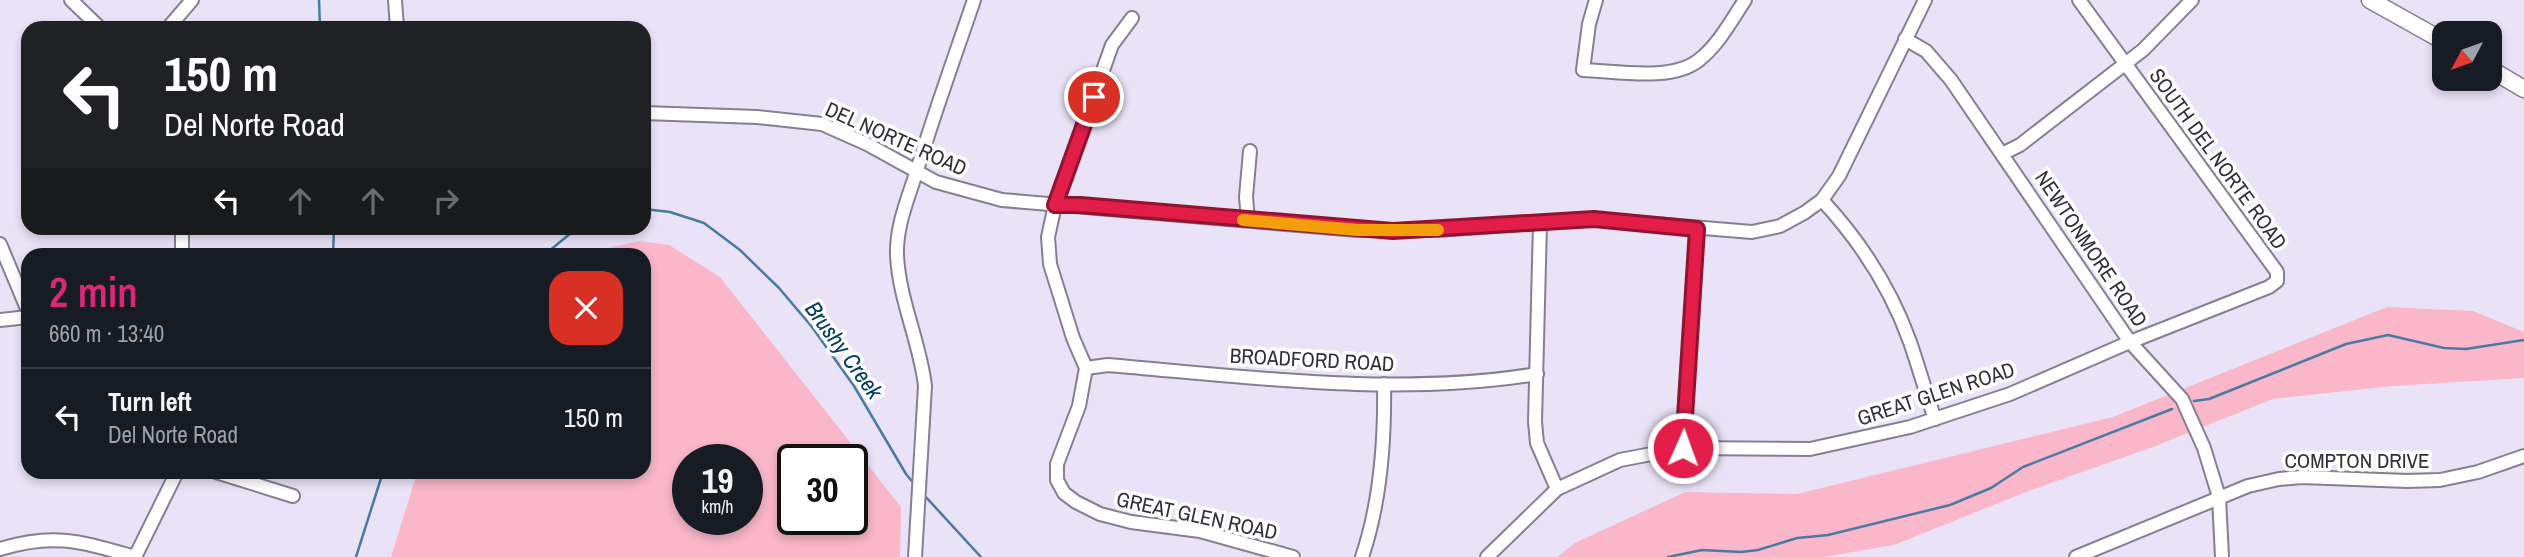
<!DOCTYPE html>
<meta charset="utf-8">
<style>
:root{--surface:#171b24;--page:#242831;--text:#f1f3f6;--muted:#9ea1a6;--line:#363941;--accent:#db2777}
body{margin:0;font-family:"Archivo Narrow",sans-serif;background:var(--page);color:var(--text);height:100vh;display:flex;flex-direction:column;font-size:26px;white-space:nowrap}
*{box-sizing:border-box;margin:0}
p{font-size:23px;color:var(--muted)}
.icon{flex:none;width:38px;height:38px;fill:none;stroke:currentColor;stroke-width:2;stroke-linecap:round;stroke-linejoin:round}
.map{position:relative;flex:1;overflow:hidden}
.panel{position:absolute;left:21px;top:248px;width:630px;height:231px;display:flex;flex-direction:column;background:var(--surface);border-radius:21px;box-shadow:0 4px 10px #0003}
.panel>*{flex:none}
.top-card{position:absolute;left:21px;top:21px;width:630px;height:214px;border-radius:21px;box-shadow:0 4px 10px #0003;background:#202124;color:#fff;overflow:hidden}
.needle{width:46px;rotate:229deg}
.buttons{position:absolute;left:2432px;top:21px;display:grid;gap:14px}
.buttons a{display:grid;place-items:center;width:70px;height:70px;border-radius:14px;background:var(--surface);box-shadow:0 4px 10px #0003;font-size:35px}
.speed{position:absolute;left:672px;top:444px;display:flex;gap:14px;font-size:35px;font-weight:700;text-align:center}
.speed>*{display:grid;place-content:center;width:91px;height:91px;border-radius:50%;background:var(--surface);box-shadow:0 4px 10px #0003;line-height:1}
.speed small{font-size:18px;font-weight:400}
.speed .limit{border:4px solid #111;border-radius:10px;background:#fff;color:#111}
.pin{position:absolute;display:grid;place-items:center;width:60px;height:60px;color:#fff;margin:-30px;border:4px solid #fff;border-radius:50%;box-shadow:0 2px 7px #0007}
.me{position:absolute;width:77px;margin:-38px;rotate:2deg;stroke-linejoin:round;filter:drop-shadow(0 0 5px #0008)}
.turn{display:flex;align-items:center;gap:24px;height:147px;padding:0 28px;font-size:32px}
.turn .icon{width:91px;height:91px;stroke-width:2.5}
.turn b{display:block;font-size:49px;line-height:60px}
.lanes{display:flex;align-items:center;height:66px;padding:0 28px;background:#0003;justify-content:center;gap:35px;direction:ltr}
.lanes .off{opacity:.35}
.round{display:grid;place-items:center;flex:none;width:74px;height:74px;border-radius:21px;background:var(--page)}
.headline{display:flex;align-items:center;justify-content:space-between;height:119px;padding:0 28px}
h1{font-size:42px;font-weight:600;line-height:52px;color:var(--accent)}
ul{padding:0;list-style:none}
li{display:flex;align-items:center;gap:21px;height:98px;padding:0 28px;border-top:2px solid var(--line)}
li div{flex:1}
li b{display:block;font-size:26px}
li em{font-style:normal}
.map>svg:first-child{display:block}
.green{fill:#f9b7c9;fill-rule:evenodd}
.lines{fill:none;stroke-linecap:round;stroke-linejoin:round}
.stream{stroke:#487aa2;stroke-width:2.5}
.minor-casing{stroke:#867f92;stroke-width:16}
.tertiary-casing{stroke:#867f92;stroke-width:19}
.minor{stroke:#fff;stroke-width:12}
.tertiary{stroke:#fff;stroke-width:16}
.route-casing{stroke:#92132f;stroke-width:18}
.route{stroke:#e11d48;stroke-width:12}
.slow{stroke:#f59e0b;stroke-width:12}
.labels{text-anchor:middle;stroke-width:7;stroke-linejoin:round;paint-order:stroke}
.street-label{font-size:21px;fill:#323037;stroke:#fff}
.water-label{font-size:23px;font-style:italic;fill:#013d61;stroke:#fff}
</style>
<div class="map">
<svg width="2524" height="557" viewBox="0 0 2524 557">
<rect width="100%" height="100%" fill="#eae3f7"/>
<!-- green -->
<g class="green">
<path d="M639 241 669 245 720 277 901 507 900 557H391L417 473 644 472V256L591 255 600 250ZM747 460V520H688V460ZM793 460H852V520H793Z"/>
<path d="M2387 307 2473 311 2524 332V378L2393 386 2273 399 2153 447 2031 490 1894 545 1823 557H1557L1575 543 1685 492 1797 494 2113 417Z"/>
</g>
<g class="lines">
<!-- stream -->
<g class="stream">
<path d="M319 0 320 28"/>
<path d="M644 209 670 212 704 223 740 250 779 288 812 327 854 386 906 474 915 485"/>
<path d="M333 256 334 228"/>
<path d="M543 256 577 228"/>
<path d="M2194 401 2209 399 2346 344 2388 335 2444 348 2466 349 2524 340"/>
<path d="M924 495 981 557"/>
<path d="M356 557 383 472"/>
<path d="M1668 557 1702 550 1741 552 1758 550 1797 538 1828 535 1950 505 1991 488 2023 467 2172 409"/>
</g>
<!-- minor casing -->
<g class="minor-casing">
<g id="minor">
<path d="M71 0 100 28"/>
<path d="M395 0 397 28"/>
<path d="M1596 0 1589 24 1583 70C1616 71 1672 82 1699 60 1719 44 1731 21 1745 0"/>
<path d="M1132 18 1112 45 1055 205 1048 237 1050 264 1073 338 1086 368 1079 406 1057 464V480L1064 493 1076 502 1100 514 1131 522 1200 531 1293 557"/>
<path d="M168 28 192 0"/>
<path d="M1905 39 1926 51 1951 80 2130 342 2182 399 2204 448 2219 497 2222 557"/>
<path d="M644 113 757 117 822 124 867 144 936 182 1002 200 1357 230H1438L1594 219 1752 232 1780 226 1804 213 1822 200 1839 176 1925 0"/>
<path d="M2002 154 2020 145 2143 50 2192 0"/>
<path d="M1822 200C1860 241 1891 289 1910 342 1919 368 1926 394 1935 419"/>
<path d="M1248 220 1246 197 1250 151"/>
<path d="M1540 223 1535 422 1537 443 1557 489"/>
<path d="M0 244 28 311"/>
<path d="M182 256V228"/>
<path d="M0 320 28 317"/>
<path d="M1086 368 1108 365C1250 377 1396 397 1537 374"/>
<path d="M1683 448 1697 229"/>
<path d="M216 472 293 496"/>
<path d="M0 549C55 532 82 542 135 557"/>
<path d="M135 557 177 472"/>
<path d="M915 557 925 386C920 342 899 300 897 255 896 225 909 196 918 167 935 111 955 56 974 0"/>
<path d="M1362 557C1381 501 1385 442 1384 384"/>
<path d="M1487 557 1557 489 1620 460 1683 448 1810 449 1910 427 2010 394 2130 342 2269 287 2277 281V272L2079 0"/>
<path d="M2076 557 2248 486 2279 479 2302 477 2407 481 2440 480 2478 472 2524 456"/>
</g>
</g>
<!-- tertiary casing -->
<g class="tertiary-casing">
<g id="tertiary">
<path d="M2370 0 2445 42"/>
<path d="M2490 69 2524 89"/>
</g>
</g>
<!-- minor -->
<use href="#minor" class="minor"/>
<!-- tertiary -->
<use href="#tertiary" class="tertiary"/>
</g>
<g class="lines">
<!-- route casing -->
<g class="route-casing">
<path id="route" d="M1094 97 1055 205H1080L1393 231 1594 219 1697 229 1683 448"/>
</g>
<!-- route -->
<use href="#route" class="route"/>
<!-- slow -->
<path class="slow" d="M1243 220 1357 230H1438"/>
</g>
<g class="labels">
<!-- street labels -->
<g class="street-label">
<text transform="translate(896 139) rotate(24)" y="7">DEL NORTE ROAD</text>
<text transform="translate(2218 159) rotate(54)" y="7">SOUTH DEL NORTE ROAD</text>
<text transform="translate(2091 249) rotate(56)" y="7">NEWTONMORE ROAD</text>
<text transform="translate(1312 360) rotate(3)" y="7">BROADFORD ROAD</text>
<text transform="translate(1936 394) rotate(-18)" y="7">GREAT GLEN ROAD</text>
<text x="2357" y="468">COMPTON DRIVE</text>
<text transform="translate(1197 516) rotate(12)" y="7">GREAT GLEN ROAD</text>
</g>
<!-- water labels -->
<g class="water-label">
<text transform="translate(844 350) rotate(54)" y="8">Brushy Creek</text>
</g>
</g>
</svg>
<div class="buttons">
<a><svg class="needle" viewBox="-14 -14 28 28"><path d="M0-13l5 13h-10z" fill="#e53935"/><path d="M0 13l5-13h-10z" fill="#9ea1a6"/></svg></a>
</div>
<div class="speed"><div>19<small>km/h</small></div><div class="limit">30</div></div>
<div class="pin" style="left:1094px;top:97px;background:#d93025"><svg class="icon" aria-label="arrive" viewBox="0 0 24 24"><path d="M6 21V4h12l-3 4 3 4H6"/></svg></div>
<svg class="me" style="left:1683px;top:448px" viewBox="-20 -20 40 40"><circle r="17" fill="#e11d48" stroke="#fff" stroke-width="3"/><path d="M0-11L8 9 0 5-8 9z" fill="#fff"/></svg>
<div class="top-card">
<div class="turn"><svg class="icon" aria-label="left" viewBox="0 0 24 24"><path d="M17 20v-9H6M10 6l-5 5 5 5"/></svg><div><b>150 m</b>Del Norte Road</div></div>
<div class="lanes"><svg class="icon" aria-label="left" viewBox="0 0 24 24"><path d="M17 20v-9H6M10 6l-5 5 5 5"/></svg><svg class="icon off" aria-label="ahead" viewBox="0 0 24 24"><path d="M12 20V5M6 11l6-6 6 6"/></svg><svg class="icon off" aria-label="ahead" viewBox="0 0 24 24"><path d="M12 20V5M6 11l6-6 6 6"/></svg><svg class="icon off" aria-label="right" viewBox="0 0 24 24"><path d="M7 20v-9h11M14 6l5 5-5 5"/></svg></div>
</div>
<section class="panel">
<div class="headline"><div><h1>2 min</h1><p>660 m · 13:40</p></div><a class="round" style="background:#d93025;color:#fff"><svg class="icon" aria-label="close" viewBox="0 0 24 24"><path d="M6 6l12 12M18 6L6 18"/></svg></a></div>
<ul>
<li><svg class="icon" aria-label="left" viewBox="0 0 24 24"><path d="M17 20v-9H6M10 6l-5 5 5 5"/></svg><div><b>Turn left</b><p>Del Norte Road</p></div><em>150 m</em></li>
</ul>
</section>
</div>
